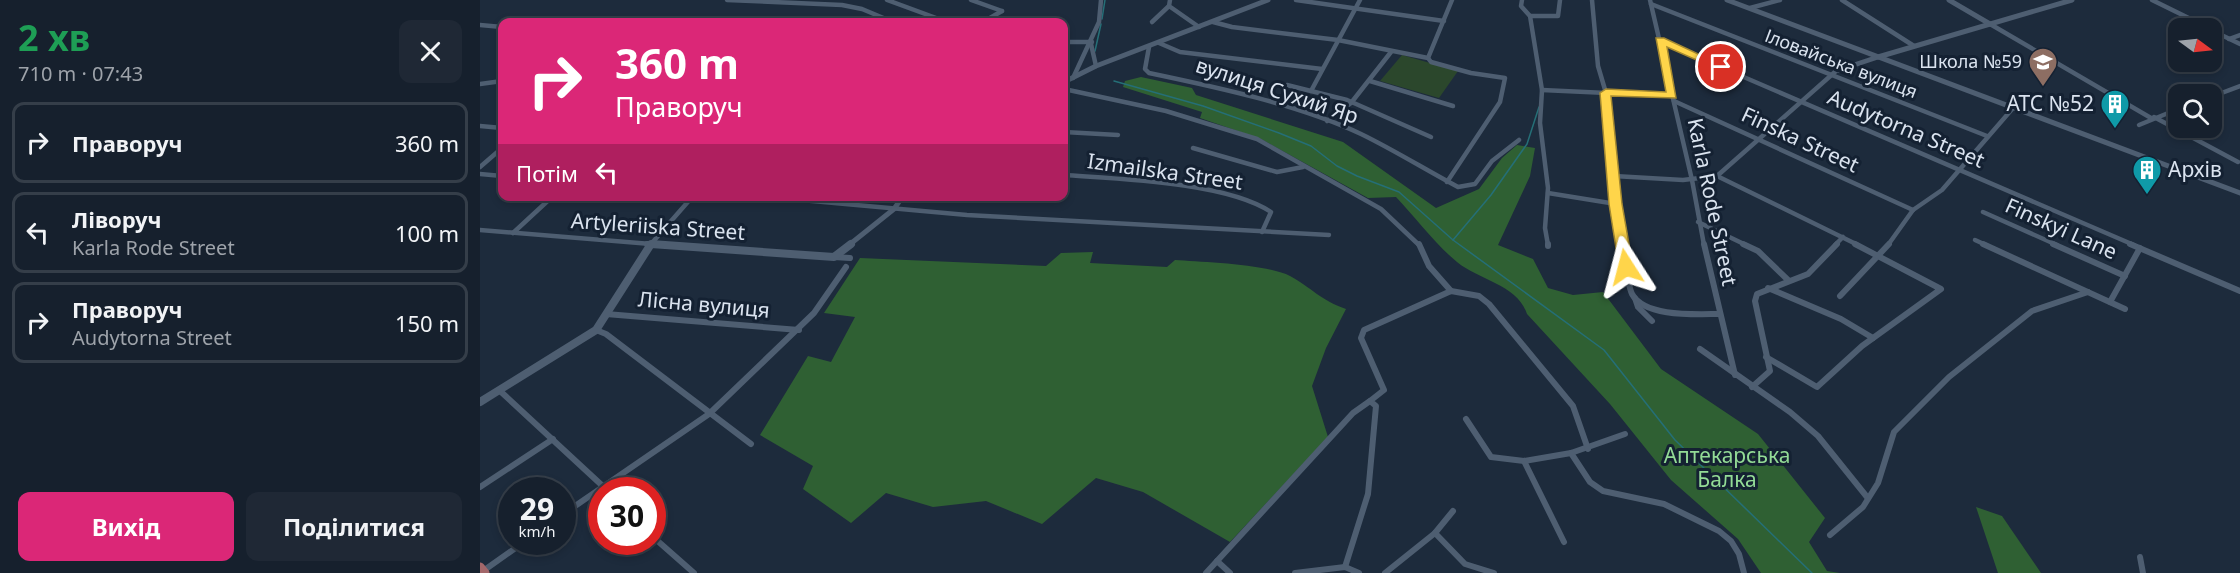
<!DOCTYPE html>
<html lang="uk">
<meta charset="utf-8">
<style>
:root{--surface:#16202d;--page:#1f2835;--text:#f1f3f6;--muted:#9ea3aa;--line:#353e49;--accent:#db2777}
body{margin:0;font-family:"Noto Sans",sans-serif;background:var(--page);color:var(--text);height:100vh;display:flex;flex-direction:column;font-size:22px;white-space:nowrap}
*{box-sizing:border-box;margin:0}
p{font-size:20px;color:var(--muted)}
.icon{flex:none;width:33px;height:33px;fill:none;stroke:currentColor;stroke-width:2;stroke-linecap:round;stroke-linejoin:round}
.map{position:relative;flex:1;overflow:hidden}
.panel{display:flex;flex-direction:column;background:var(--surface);width:480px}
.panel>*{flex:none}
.hud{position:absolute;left:18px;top:18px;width:570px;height:183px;border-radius:12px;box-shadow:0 3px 9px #0003,0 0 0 2px var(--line);background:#db2777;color:#fff;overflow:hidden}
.needle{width:39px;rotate:105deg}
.buttons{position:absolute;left:1688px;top:18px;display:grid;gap:12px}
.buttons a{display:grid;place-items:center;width:54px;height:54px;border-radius:12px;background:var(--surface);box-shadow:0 3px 9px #0003,0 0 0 2px var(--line);font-size:30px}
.speed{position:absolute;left:18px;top:477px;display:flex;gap:12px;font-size:30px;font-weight:700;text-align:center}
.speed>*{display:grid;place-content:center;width:78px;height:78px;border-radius:50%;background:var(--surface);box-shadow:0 3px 9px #0003,0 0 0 2px var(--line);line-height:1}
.speed small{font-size:15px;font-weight:400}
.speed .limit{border:9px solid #d22;background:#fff;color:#111}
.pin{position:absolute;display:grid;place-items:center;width:51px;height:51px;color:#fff;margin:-26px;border:3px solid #fff;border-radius:50%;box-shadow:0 2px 6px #0007}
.me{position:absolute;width:66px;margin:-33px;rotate:351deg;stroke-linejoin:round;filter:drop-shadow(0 0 4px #0008)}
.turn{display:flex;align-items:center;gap:21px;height:126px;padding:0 18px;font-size:27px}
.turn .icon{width:78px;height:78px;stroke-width:2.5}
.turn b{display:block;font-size:42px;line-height:51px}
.then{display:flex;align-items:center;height:57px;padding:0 18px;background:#0003;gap:12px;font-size:22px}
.round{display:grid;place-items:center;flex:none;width:63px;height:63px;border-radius:12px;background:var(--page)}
.headline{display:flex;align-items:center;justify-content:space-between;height:102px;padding:0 18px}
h1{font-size:36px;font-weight:700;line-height:45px;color:#1e9e55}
.button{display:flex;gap:12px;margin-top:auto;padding:12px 18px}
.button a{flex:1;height:69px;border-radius:12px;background:var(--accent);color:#fff;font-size:24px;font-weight:700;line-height:69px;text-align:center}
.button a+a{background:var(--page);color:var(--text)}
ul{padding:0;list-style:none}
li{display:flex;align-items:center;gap:18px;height:81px;margin:0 12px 9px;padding:0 6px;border:3px solid var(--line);border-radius:12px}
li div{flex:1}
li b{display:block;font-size:22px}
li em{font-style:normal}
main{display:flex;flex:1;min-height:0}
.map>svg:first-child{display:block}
.green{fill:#2b472c}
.forest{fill:#2f6033}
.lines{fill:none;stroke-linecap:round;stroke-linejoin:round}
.stream{stroke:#256f77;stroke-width:1.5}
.minor-far1{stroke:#4e5e71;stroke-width:4.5}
.minor{stroke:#4e5e71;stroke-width:6}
.tertiary-far1{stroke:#4e5e71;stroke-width:5}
.tertiary{stroke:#4e5e71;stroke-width:8}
.primary{stroke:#a3676a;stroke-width:9}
.route{fill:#ffd54a;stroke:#a68a30;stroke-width:1.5}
.labels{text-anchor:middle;stroke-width:6;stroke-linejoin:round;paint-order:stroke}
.far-poi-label{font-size:18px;fill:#dae3ef;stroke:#142132;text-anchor:end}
.far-street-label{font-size:18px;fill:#dae3ef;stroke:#142132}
.street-label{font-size:21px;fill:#dae3ef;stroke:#142132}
.poi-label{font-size:21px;fill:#dae3ef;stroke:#142132;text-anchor:end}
.park-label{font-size:21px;fill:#93db96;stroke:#142132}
</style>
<main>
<section class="panel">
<div class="headline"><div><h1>2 хв</h1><p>710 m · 07:43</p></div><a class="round"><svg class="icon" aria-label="close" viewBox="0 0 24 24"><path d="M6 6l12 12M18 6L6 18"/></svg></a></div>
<ul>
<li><svg class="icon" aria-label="right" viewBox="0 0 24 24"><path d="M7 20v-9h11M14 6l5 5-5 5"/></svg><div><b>Праворуч</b></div><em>360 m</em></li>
<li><svg class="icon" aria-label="left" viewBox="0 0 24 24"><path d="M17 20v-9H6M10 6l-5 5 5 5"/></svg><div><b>Ліворуч</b><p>Karla Rode Street</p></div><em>100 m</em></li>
<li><svg class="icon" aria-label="right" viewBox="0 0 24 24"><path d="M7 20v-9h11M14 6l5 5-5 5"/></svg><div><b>Праворуч</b><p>Audytorna Street</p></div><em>150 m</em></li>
</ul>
<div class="button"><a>Вихід</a><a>Поділитися</a></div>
</section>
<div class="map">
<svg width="1760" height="573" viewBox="0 0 1760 573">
<rect width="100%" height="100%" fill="#1d2b3c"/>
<!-- green -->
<path class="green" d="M922 55 978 71 959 98 900 81Z"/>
<!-- forest -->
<g class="forest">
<path d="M661 77 712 88 716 95 863 142 956 208 999 189 1022 158 1037 145 1055 148 1050 176 1018 245 1053 259 1068 288 1093 295 1123 292 1181 369 1278 434 1345 518 1329 542 1347 571 1360 573H1281L1258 539 1191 480 1130 404 1047 314C1038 285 999 280 977 262 955 244 936 218 916 197L888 198 781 139 720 118 722 112 643 87 645 81Z"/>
<path d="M613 252 610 263 687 267 695 260C722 262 787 264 810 276 832 288 840 300 866 309L846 348 832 386 848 437 750 542 663 492 616 478 562 524 506 501 453 507 406 493 371 523 323 489 333 466 280 435 328 356 351 362 375 317 344 313 380 258 566 266 581 253Z"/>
<path d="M1496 507 1522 516 1561 573H1518Z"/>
</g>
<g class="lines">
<!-- stream -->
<g class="stream">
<path d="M622 19 625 0"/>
<path d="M615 51 621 24"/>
<path d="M634 81 723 106 799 133 831 146 857 166 877 176 919 192 973 240 1124 350 1195 440 1332 573"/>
<path d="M973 240 1011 195 1047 144 1059 107"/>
</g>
<!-- minor-far1 -->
<g class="minor-far1">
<path d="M247 0 362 5 382 9 413 22"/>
<path d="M407 0 467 22"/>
<path d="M491 0 522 11"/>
<path d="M690 0 689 6 719 27"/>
<path d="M816 0 964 21"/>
<path d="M1042 0 1041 6 1050 16"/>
<path d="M1112 0 1118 66 1126 93 1136 204 1143 245"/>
<path d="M1170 0 1212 180 1224 245"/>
<path d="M1362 0 1434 46"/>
<path d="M1672 0 1729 28"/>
<path d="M1171 4 1507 136"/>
<path d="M1270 8 1300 0"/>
<path d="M503 22 522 11"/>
<path d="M672 22 689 6"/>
<path d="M733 22 752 27 858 40 948 58 951 62 991 73 1025 78 1020 102 967 182"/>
<path d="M1510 24 1671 118"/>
<path d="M0 25 22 27"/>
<path d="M1731 30 1760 44"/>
<path d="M1749 39 1760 35"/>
<path d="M1180 41 1654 245"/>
<path d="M584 42H612"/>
<path d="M679 43 700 52 842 69"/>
<path d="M611 44 616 66"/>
<path d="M669 47 665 69 669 73C736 87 820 105 881 134 914 150 946 170 978 187L995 184 1012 161 1039 140"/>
<path d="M948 58 972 0"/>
<path d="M593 78 619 22 621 0"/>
<path d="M890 81 973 106"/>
<path d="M0 84 22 81"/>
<path d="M807 85 867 100 951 137"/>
<path d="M584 89 686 111 777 139 901 209 939 245"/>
<path d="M1062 90 1192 96"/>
<path d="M831 91 880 0"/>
<path d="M1731 97 1760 86"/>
<path d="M1194 101 1433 210"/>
<path d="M1674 117 1758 162"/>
<path d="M847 121 871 103 911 52"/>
<path d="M1659 125 1698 109"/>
<path d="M0 126 22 128"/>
<path d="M584 132 638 135"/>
<path d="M713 148 797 172 823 167"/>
<path d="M0 167 22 148"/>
<path d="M0 174 22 176"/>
<path d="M584 175C639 179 746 182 791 212L782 232"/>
<path d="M1134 176 1203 180 1237 176 1356 71 1398 57"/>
<path d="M1237 176 1378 245"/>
<path d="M1068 193 1136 204"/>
<path d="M277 196 487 215 849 235"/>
<path d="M1503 212 1577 245"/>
<path d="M1218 222 1266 245"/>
<path d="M0 230 171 244 213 196"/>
<path d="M33 233 73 196"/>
<path d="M1495 240 1506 245"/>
<path d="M1068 245 1065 228 1068 188 1060 123 1062 90 1050 16H1078L1080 0"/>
<path d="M1355 245 1363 237"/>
<path d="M1408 245 1433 210 1462 190 1533 108"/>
</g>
<!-- minor -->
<g class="minor">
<path d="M167 244H171"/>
<path d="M939 244 949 266 971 291"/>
<path d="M1068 244V246"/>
<path d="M1143 244C1145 256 1147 284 1152 294 1165 318 1218 314 1240 314"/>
<path d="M1224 244 1255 375"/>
<path d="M1263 244 1278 251 1308 280"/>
<path d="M1503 244 1645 309"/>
<path d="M1573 244 1645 276"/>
<path d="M1650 244 1760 291"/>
<path d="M354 257 370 258"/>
<path d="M1288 288 1361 319 1393 338"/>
<path d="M1360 296 1409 244"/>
<path d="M1155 298 1158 307 1172 321"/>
<path d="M1630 302 1660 248"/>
<path d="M126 314 319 330"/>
<path d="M116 330 126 334 271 444"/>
<path d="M1220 349 1310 412 1338 436 1387 497"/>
<path d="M1286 357 1337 387 1382 346 1461 289 1375 244"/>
<path d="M1272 387 1290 371 1275 301 1277 294 1328 274 1357 244"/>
<path d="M19 390 127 490"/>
<path d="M986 419 1011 457 1044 461 1091 453 1145 434"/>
<path d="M1091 453 1110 482 1123 491 1184 504 1239 531 1251 541 1259 554 1264 573"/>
<path d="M1044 461 1084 542"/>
<path d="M0 487 73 439"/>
<path d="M82 515 229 414 334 313 366 267"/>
<path d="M955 533 985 564 1014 573"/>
<path d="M1350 535 1383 507 1398 483 1414 432 1469 377 1552 311 1608 292"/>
<path d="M172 536 214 573"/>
<path d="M1660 557 1663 573"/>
<path d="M737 561 750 573"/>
<path d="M865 567 888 494 896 406 890 401 904 390 881 338 884 330 971 291 999 296 1009 304 1093 406 1108 449"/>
<path d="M3 571 44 542"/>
<path d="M726 573 873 413 890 401"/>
<path d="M815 573 865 567 879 573"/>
<path d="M905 573 955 533 973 511"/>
</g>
<!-- tertiary-far1 -->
<g class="tertiary-far1">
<path d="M1247 0 1760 193"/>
<path d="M1469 0 1510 24"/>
<path d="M1398 57 1592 0"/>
<path d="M584 82 616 66 788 0"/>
<path d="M170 245H188"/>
<path d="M369 245 414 209 423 196"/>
</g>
<!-- tertiary -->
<path class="tertiary" d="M0 402 116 330 171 244 354 257 371 244"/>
<!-- primary -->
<path class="primary" d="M0 567 5 573"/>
</g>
<!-- route -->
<path class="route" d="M1176 38H1184L1246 67 1237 69 1187 47 1196 98 1131 96 1142 204 1153 267 1146 272 1139 267 1129 204 1120 93 1126 89 1186 92Z"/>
<!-- icons -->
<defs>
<g id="school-pin" transform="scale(1.5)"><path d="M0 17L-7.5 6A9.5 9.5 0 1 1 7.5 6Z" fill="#8d6e63" stroke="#142132"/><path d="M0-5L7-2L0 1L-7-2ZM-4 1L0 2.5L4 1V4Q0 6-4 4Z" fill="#fff"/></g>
<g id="building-pin" transform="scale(1.5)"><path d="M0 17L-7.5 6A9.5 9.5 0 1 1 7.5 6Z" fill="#0f9aa8" stroke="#142132"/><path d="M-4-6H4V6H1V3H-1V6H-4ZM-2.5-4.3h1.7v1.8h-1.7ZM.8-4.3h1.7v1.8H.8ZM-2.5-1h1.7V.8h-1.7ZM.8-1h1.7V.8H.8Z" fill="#fff"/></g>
</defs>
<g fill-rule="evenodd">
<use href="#school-pin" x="1563" y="62"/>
<use href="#building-pin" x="1635" y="104"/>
<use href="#building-pin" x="1667" y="170"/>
</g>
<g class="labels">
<!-- far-poi labels -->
<g class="far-poi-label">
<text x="1542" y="68">Школа №59</text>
</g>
<!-- far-street labels -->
<g class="far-street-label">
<text transform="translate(1361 64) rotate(21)" y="6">Іловайська вулиця</text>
</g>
<!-- street labels -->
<g class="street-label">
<text transform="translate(797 91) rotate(18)" y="7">вулиця Сухий Яр</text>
<text transform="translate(1426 129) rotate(23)" y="7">Audytorna Street</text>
<text transform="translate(1320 140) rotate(25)" y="7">Finska Street</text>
<text transform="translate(685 172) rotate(8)" y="7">Izmailska Street</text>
<text transform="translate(1232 202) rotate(78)" y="7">Karla Rode Street</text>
<text transform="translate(178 227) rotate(4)" y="7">Artyleriiska Street</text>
<text transform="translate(1581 229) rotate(24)" y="7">Finskyi Lane</text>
<text transform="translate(224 305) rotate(5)" y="7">Лісна вулиця</text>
</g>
<!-- poi labels -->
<g class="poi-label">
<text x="1614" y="111">АТС №52</text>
<text x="1688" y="177" text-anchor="start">Архів</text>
</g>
<!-- park labels -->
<g class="park-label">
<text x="1247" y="463">Аптекарська<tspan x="1247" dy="24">Балка</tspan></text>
</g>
</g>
</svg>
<div class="buttons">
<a><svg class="needle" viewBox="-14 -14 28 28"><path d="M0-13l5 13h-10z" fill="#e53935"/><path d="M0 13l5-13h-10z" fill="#9ea3aa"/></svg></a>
<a><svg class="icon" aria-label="search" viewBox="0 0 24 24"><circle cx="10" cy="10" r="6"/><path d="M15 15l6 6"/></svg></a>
</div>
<div class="speed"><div>29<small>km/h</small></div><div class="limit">30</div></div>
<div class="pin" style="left:1241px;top:67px;background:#d93025"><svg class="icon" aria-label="arrive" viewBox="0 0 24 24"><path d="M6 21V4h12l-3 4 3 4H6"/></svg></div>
<svg class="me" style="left:1146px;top:267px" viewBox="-20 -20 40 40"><path d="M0-17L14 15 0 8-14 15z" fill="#ffd54a" stroke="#fff" stroke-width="4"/></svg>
<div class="hud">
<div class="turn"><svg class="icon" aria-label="right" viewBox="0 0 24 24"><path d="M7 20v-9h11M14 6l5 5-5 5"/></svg><div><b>360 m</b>Праворуч</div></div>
<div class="then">Потім<svg class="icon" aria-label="left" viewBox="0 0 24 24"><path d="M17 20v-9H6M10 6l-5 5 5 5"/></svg></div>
</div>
</div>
</main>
